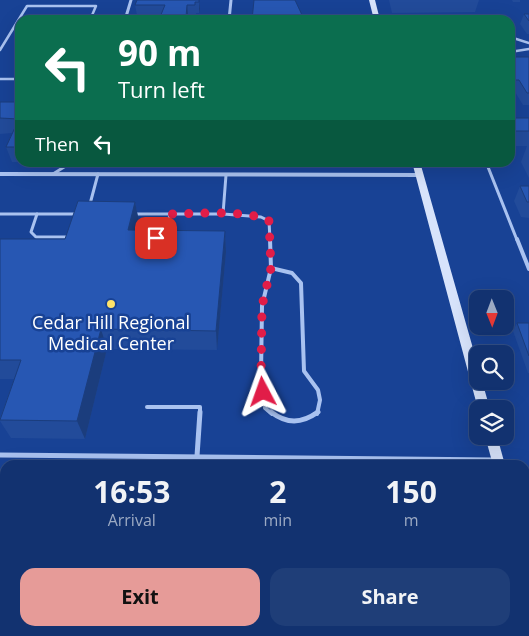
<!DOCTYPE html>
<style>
:root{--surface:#123270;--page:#1f3e78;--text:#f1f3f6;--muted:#9caac3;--line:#314d83;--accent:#e69b98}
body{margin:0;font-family:"Open Sans",sans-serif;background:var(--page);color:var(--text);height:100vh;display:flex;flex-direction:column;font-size:19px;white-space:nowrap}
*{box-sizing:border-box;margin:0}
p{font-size:16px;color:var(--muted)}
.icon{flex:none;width:28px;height:28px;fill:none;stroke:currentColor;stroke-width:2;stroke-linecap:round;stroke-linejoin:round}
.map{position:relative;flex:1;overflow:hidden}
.side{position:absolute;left:0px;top:460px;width:530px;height:176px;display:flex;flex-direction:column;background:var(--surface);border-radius:15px 15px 0 0;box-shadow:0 5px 20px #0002,0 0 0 1px var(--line)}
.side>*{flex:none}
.banner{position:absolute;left:15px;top:15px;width:500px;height:152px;border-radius:15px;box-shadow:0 5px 20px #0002,0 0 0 1px var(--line);background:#0b6e4f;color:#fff;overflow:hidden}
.needle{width:32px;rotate:179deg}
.tools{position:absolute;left:469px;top:290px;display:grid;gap:10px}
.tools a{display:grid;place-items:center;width:45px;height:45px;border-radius:10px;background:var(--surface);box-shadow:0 5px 20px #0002,0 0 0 1px var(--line);font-size:25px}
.pin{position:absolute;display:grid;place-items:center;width:42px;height:42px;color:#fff;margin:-21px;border-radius:10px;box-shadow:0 2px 8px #0006}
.me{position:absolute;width:55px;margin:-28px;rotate:356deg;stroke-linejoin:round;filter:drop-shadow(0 0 4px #0008)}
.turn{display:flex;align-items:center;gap:18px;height:105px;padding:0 20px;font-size:22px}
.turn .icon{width:65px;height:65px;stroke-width:2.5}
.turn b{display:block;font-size:35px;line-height:42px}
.then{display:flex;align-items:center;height:48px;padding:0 20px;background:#0003;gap:10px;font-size:19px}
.eta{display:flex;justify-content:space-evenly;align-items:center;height:85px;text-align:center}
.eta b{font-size:30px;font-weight:700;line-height:35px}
.cta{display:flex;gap:10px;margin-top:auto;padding:10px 20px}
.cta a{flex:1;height:58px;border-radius:15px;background:var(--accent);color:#111;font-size:20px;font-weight:700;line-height:58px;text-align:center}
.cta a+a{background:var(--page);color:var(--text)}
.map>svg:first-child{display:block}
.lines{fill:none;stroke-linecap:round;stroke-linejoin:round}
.service-far3{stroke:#a9c2f0;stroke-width:2.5}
.service-far2{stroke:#a9c2f0;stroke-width:3}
.service-far1{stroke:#a9c2f0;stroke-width:4}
.service{stroke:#a9c2f0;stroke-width:5}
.minor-far2{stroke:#a9c2f0;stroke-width:3}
.minor-far1{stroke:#a9c2f0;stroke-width:4}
.minor{stroke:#a9c2f0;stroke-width:6}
.secondary{fill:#d7e3fb;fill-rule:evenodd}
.wall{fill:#224b9a}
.shaded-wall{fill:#1b3d7d}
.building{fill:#2757b3;stroke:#1b3d7d}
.route{stroke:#e11d48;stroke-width:9;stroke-dasharray:0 16.2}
.poi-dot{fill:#ffe369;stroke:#184295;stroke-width:2}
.labels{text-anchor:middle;stroke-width:5;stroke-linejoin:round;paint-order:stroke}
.poi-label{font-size:18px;fill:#fff;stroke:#184295}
</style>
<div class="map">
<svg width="529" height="636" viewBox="0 0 529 636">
<rect width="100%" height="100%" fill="#184295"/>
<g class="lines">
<!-- service-far3 -->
<g class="service-far3">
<path d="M510 37 529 43"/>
<path d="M0 50 27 6H96L90 20"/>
<path d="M510 52 529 49"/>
<path d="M0 79H20"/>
</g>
<!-- service-far2 -->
<g class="service-far2">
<path d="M486 162 517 240"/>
<path d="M53 174 72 162"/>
<path d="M226 175 223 214 261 217 269 221 270 240"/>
<path d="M90 204 98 174"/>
<path d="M0 214H78"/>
<path d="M37 214 31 232 36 237H70"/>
<path d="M133 214H223"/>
<path d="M164 232 166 231 170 214"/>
</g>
<!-- service-far1 -->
<g class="service-far1">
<path d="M270 239 271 268"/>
<path d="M517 239 529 269"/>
<path d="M271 268 292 273 301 283 304 371 318 390 320 400 317 414"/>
<path d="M271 268 262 306 261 375 265 408 272 414"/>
<path d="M147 407H200V414"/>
</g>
<!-- service -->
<g class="service">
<path d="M271 412C287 424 301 424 318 412"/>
<path d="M0 455 496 460"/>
<path d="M197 456 200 412"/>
<path d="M318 631V636"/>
</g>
<!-- minor-far2 -->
<g class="minor-far2">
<path d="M125 20 131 0"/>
<path d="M229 20 231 0"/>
</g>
<!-- minor-far1 -->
<path class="minor-far1" d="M0 174 420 175"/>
<!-- minor -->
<path class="minor" d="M13 632 199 636"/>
<!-- secondary -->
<g class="secondary">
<path d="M369 0H375L380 20H374Z"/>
<path d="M412 162H420L478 366V381H482L490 409H478Z"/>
<path d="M485 436H497L505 465H493Z"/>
<path d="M525 552 529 554V581L525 579Z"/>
</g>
</g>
<!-- wall -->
<g class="wall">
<path d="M137 0H199L200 9 199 13H196V15H188V20H161V15H137L135 5Z"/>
<path d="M389 0H479L475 12 392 13Z"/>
<path d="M512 0H523H520V2H513Z"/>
<path d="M524 14H529V34H527L520 24Z"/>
<path d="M510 57H529V105H523L515 92H510Z"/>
<path d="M0 102H20V162H12L6 147 12 133 0 134Z"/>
<rect x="510" y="118" width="19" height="28"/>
<path d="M527 146H529V178L521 162Z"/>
<path d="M520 186H529V218L521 217 514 201Z"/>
<path d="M135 202 139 222 137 230 225 231 226 252 217 350 107 349 85 439 11 438 0 421V418L14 379H0V239H65Z"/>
<path d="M517 323H529V373H528L513 331Z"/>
</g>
<!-- shaded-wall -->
<g class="shaded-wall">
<path d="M199 0 200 9 199 13Z"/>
<path d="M187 5 188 15V20H186Z"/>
<path d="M302 15V20H279Z"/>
<path d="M135 202 139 222 132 251 128 230Z"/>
<path d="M225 231 226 252 217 350 216 331Z"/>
<path d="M101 329 107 349 85 439 77 421Z"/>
</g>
<!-- building -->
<g class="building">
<path d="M137 0H199V2H195V5H187L186 17H160L165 5H135Z"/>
<path d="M254 0H295L302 15 279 20H252Z"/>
<path d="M524 14H529V21Z"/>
<path d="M510 57H529V93H527L519 80H510V68H512L510 63Z"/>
<path d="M0 102H20V147H6L19 119 0 118Z"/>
<rect x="510" y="118" width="19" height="13"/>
<path d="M520 186H529V202H527Z"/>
<path d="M78 201 135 202 128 230 225 231 216 331 101 329 77 421 0 420 21 360H0V239H65Z"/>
<path d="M517 323H529V356Z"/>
</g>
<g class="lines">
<!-- route -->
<path class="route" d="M156 238 166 231 170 214C196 214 247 209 269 221L271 268 262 306 261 375 263 392"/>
</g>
<!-- markers -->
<circle class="poi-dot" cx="111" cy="304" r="5"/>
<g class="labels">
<!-- poi labels -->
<g class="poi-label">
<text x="111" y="329">Cedar Hill Regional<tspan x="111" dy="21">Medical Center</tspan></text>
</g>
</g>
</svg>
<div class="tools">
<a><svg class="needle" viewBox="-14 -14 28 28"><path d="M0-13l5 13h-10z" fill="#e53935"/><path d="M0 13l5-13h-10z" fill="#9caac3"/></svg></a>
<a><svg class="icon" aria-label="search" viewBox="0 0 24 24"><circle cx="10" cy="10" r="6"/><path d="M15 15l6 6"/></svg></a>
<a><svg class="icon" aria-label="layers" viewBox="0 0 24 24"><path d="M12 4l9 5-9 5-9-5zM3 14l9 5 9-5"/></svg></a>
</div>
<div class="pin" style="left:156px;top:238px;background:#d93025"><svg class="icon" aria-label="arrive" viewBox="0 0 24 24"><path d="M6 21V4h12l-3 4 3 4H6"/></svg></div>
<svg class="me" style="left:263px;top:392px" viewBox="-20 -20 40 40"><path d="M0-17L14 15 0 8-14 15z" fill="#e11d48" stroke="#fff" stroke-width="4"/></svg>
<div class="banner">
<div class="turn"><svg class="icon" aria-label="left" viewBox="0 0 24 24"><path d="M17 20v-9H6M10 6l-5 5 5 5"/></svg><div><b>90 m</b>Turn left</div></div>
<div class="then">Then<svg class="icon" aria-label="left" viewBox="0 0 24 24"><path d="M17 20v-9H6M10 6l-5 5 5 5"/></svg></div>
</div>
<section class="side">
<div class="eta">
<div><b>16:53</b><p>Arrival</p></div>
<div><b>2</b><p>min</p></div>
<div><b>150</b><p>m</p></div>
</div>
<div class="cta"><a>Exit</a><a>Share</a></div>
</section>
</div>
